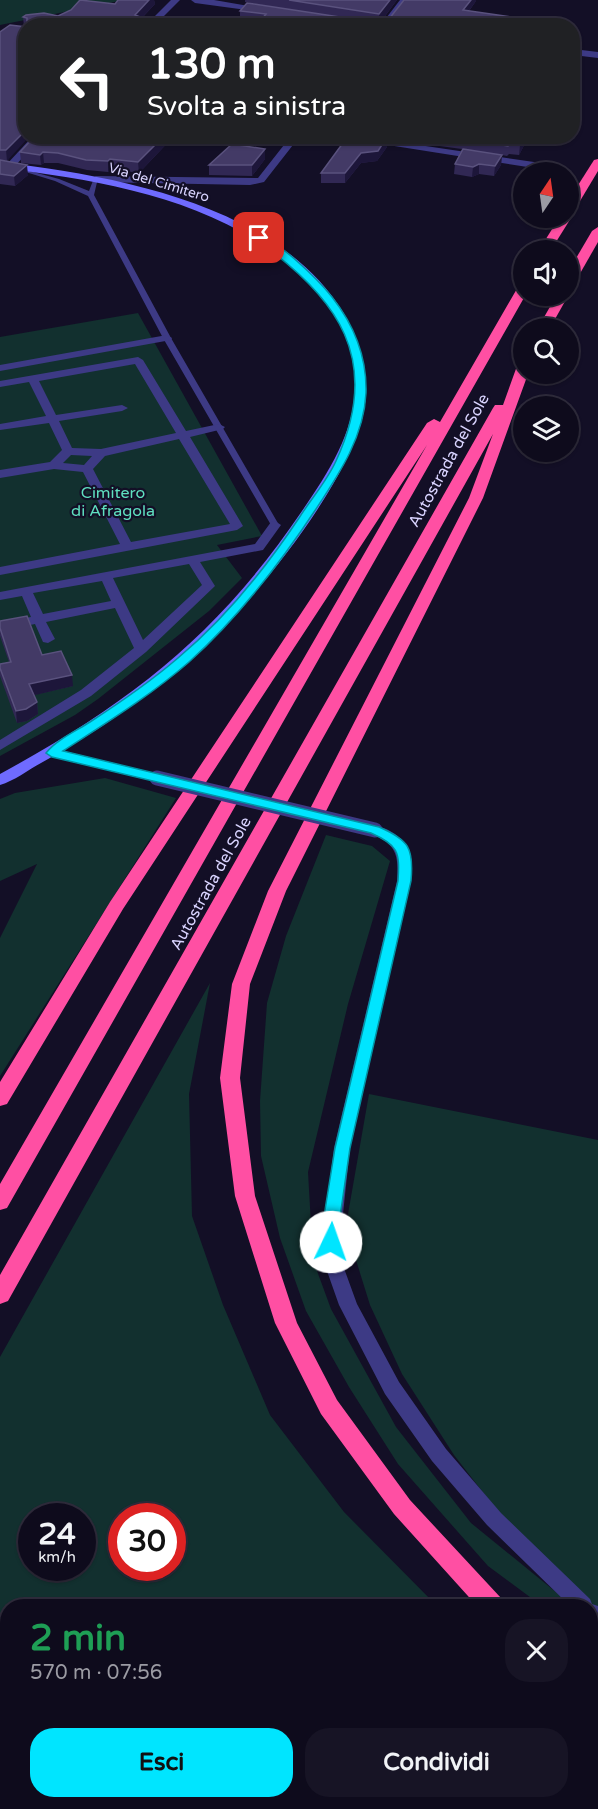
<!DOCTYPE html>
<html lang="it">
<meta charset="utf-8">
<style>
:root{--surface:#0e0b1c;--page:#171425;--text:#f1f3f6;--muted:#9b9ba3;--line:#2e2b3b;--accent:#00e5ff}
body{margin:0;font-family:"Varela Round",sans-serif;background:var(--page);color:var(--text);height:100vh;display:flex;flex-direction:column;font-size:22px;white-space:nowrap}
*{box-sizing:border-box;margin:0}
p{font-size:20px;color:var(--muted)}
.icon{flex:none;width:33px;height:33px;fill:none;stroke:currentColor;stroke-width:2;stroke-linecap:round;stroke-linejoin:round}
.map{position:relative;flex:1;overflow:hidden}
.panel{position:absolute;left:0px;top:1599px;width:598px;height:210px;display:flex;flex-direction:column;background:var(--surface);border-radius:24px 24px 0 0;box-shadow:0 2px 4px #0004,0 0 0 2px var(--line)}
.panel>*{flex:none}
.hud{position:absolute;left:18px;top:18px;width:562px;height:126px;border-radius:24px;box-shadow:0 2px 4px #0004,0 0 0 2px var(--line);background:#202124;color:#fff;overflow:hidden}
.needle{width:39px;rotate:13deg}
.tools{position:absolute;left:513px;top:162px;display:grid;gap:12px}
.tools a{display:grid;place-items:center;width:66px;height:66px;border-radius:50%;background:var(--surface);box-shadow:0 2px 4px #0004,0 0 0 2px var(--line);font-size:30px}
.speed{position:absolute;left:18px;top:1503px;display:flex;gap:12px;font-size:30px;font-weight:700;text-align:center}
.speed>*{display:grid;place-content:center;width:78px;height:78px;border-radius:50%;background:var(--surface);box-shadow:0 2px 4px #0004,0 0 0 2px var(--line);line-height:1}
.speed small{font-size:15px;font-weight:400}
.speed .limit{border:9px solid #d22;background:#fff;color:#111}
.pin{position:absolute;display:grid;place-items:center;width:51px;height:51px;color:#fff;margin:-26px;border-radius:12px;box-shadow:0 3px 9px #0006}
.me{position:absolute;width:66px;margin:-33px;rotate:3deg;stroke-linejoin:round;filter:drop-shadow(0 0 4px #0008)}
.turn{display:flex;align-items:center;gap:21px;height:126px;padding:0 30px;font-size:27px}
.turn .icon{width:78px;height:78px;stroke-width:2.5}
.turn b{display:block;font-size:42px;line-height:51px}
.round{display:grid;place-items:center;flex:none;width:63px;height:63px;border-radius:24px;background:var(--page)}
.summary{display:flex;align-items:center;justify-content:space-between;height:102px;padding:0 30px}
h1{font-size:36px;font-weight:700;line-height:45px;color:#1e9e55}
.cta{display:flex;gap:12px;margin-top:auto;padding:12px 30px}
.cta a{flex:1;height:69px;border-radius:24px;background:var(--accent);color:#111;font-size:24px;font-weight:700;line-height:69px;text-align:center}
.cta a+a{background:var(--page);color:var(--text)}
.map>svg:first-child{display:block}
.green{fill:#12302f;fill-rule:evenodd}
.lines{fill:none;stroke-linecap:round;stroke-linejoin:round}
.lane{fill:#3d3a85;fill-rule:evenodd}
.street{fill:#3d3a85;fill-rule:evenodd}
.secondary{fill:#6f6bff;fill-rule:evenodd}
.highway{fill:#ff4fa3;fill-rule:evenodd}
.street-bridge{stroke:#3d3a85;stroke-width:15}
.wall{fill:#312854}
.shaded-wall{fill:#1d163a}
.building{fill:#433a66;stroke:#5a527e;stroke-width:1.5}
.route{fill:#00e5ff;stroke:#0095a6;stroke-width:1.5}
.labels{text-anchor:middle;stroke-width:4.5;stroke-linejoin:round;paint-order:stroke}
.far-street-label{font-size:14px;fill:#d9d4ff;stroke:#130f26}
.street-label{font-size:16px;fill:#d9d4ff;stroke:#130f26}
.park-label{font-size:16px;fill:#5fe0c0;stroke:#130f26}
</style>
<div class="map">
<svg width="598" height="1809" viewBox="0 0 598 1809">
<rect width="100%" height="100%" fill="#130f26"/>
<!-- green -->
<g class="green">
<path d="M0 0H124L0 25Z"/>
<path d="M138 313 262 536 217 545 242 578 209 611 98 699 75 715 0 756V337Z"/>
<path d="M105 778 176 798 0 1076V938L37 864 0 881V799L15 793Z"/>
<path d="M326 835 372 846 390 861 348 1004 308 1172 313 1260 331 1309 396 1427 471 1523 573 1606H542L488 1566 398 1464 349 1387 306 1311 280 1238 261 1156 260 1101 267 1003 286 936Z"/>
<path d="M210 983 189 1094 192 1216 223 1305 270 1415 344 1512 437 1606H8L7 1660 0 1657V1357ZM32 1516H82V1568H32ZM172 1516V1568H122V1516Z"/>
<path d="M369 1094 598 1140V1613L537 1562 454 1455 402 1374 370 1305 351 1244 348 1214Z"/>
<path d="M591 1734 598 1738V1809H455L432 1802H591Z"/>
</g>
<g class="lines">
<!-- lane -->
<path class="lane" d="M19 168 59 179 89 191 94 178H98L94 195 171 338 279 525 278 527 275 528 271 525 163 338 88 196 55 181 19 170Z"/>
<!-- street -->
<g class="street">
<path d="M171 0H180L154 26H145Z"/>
<path d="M191 0H214L266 9 262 12 195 3Z"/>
<path d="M400 0H408L389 26H380Z"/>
<path d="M573 49 598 52V58L573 55Z"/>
<path d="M33 136H43L13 168H7V164Z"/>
<path d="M291 136H300L264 182 250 185 96 182 91 179 96 176 258 178Z"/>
<path d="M331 136H358L534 162 539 165 534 168Z"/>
<path d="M167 335 172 338 171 340 0 371V365Z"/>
<path d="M138 357 143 360 186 431 219 424 225 427 223 429 190 437 243 526 237 530 0 575V567L120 544 83 472 54 469 0 478V470L50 462 62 450 49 423 0 430V424L46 416 29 382 0 387V381ZM135 364 176 433 101 449 72 448 59 421 122 411 128 408 122 405 56 415 39 381ZM179 439 230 524 131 542 93 469 105 456ZM71 455 92 456 84 465 63 463Z"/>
<path d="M275 521 281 525 263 550 200 562 215 586 146 652 91 696 0 750V740L81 690 134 648 115 608 46 622 55 639 48 643 43 642 35 624 0 631V623L31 617 22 596 0 600V592L255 544 271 522ZM189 564 202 585 143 640 113 578ZM102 581 111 601 43 614 33 593Z"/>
<path d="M52 748 162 775 164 778 157 782 47 755 45 752Z"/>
<path d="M375 825C399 832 412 845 412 870L350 1148 340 1242 345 1271 357 1304 399 1382 446 1449 501 1513 590 1599 592 1604 598 1606V1627L591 1625V1606H570L487 1525 432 1461 385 1394 339 1305 327 1271 322 1242 334 1148 397 881C398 862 399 848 380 838 375 835 371 834 368 830Z"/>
</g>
<!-- secondary -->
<path class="secondary" d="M0 162C116 176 276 204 343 312 362 343 371 379 363 415 348 480 272 577 226 624 172 680 108 726 41 763 28 770 14 781 0 785V774C130 703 218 635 302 511 328 473 355 433 355 384 355 346 337 313 312 286 233 202 109 181 0 168Z"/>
<!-- highway -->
<g class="highway">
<path d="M598 159V171L574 211 568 214V201L594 160Z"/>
<path d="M569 215 571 218 551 250H539L559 218H568Z"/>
<path d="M598 227V242L574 284 568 288V272L592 231Z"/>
<path d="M524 283V296H525L7 1208 0 1210V1184L427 445 123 909 7 1104 0 1106V1082L110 902 427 423 434 419 440 422 518 287Z"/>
<path d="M556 296H568L550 328H538Z"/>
<path d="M524 362V374H528L483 498 286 891 250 984 240 1078 255 1196 297 1323 337 1400 410 1500 501 1598 504 1606H477L394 1514 321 1414 275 1323 235 1196 220 1078 232 984 268 891 469 498 493 434 8 1301 0 1304V1275L493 408 495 405H503L517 366Z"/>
<path d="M591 1683 598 1686V1712L591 1709Z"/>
<path d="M0 1703 8 1705V1729L0 1727Z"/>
<path d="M0 1740 8 1742V1767L0 1764Z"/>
<path d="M125 1802H169L172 1809H128Z"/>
<path d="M234 1802H278L281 1809H237Z"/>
</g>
<!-- street-bridge -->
<path class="street-bridge" d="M157 778 375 830"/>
</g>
<!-- wall -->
<g class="wall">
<path d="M118 0H154L155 4 142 18 174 26H26V136L7 161 0 160V32L24 26 23 17 58 16 115 4Z"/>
<path d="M245 0H397L383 19H389L476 1 469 11 512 17 511 26H256L258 23 240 21V11L278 8 245 2Z"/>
<path d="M174 136 139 173 111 169 108 172 87 170 58 163H44L41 165 21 163 20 152Z"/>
<path d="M348 136H529L519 155 509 154 507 156 502 155 501 165 494 176 479 174 472 177 454 174 455 164 462 149 387 139V147L377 161 361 163 345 183H321V173Z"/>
<path d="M265 159 252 176 209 175V165Z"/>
<path d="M0 160 28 175 15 186 0 184Z"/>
<path d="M0 621 42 655 73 686 34 695 37 702 38 714 27 721 17 723 0 676V664L9 662 0 636Z"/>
</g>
<!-- shaded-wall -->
<g class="shaded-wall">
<path d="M149 0H154L155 4 135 25V15Z"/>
<path d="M390 0H397L379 24V14Z"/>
<path d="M471 0H476V1L463 19V10Z"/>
<path d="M512 17 511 26H505Z"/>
<path d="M581 48 580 58 573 71V62Z"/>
<path d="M26 130V136H30L7 161 6 150Z"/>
<path d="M164 136H174L139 173 138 162Z"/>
<path d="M524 136H529L519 155 520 145Z"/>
<path d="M387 137V147L377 161 361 163 345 183V173L361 153Z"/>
<path d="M265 149V159L252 176V165Z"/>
<path d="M43 152 44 163 41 165 40 155Z"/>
<path d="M502 155 501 165 494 176 495 166Z"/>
<path d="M110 159 111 169 108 172V161Z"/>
<path d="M479 164V174L472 177 473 167Z"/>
<path d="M27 165 28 175 15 186 14 176Z"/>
<path d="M72 675 73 686 31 696 29 684Z"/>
<path d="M37 702 38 714 27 721 17 723 16 711Z"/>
</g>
<!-- building -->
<g class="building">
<path d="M80 0 115 4 118 0H149L135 15 145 19 174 21 170 26H27V18L23 17 26 15 44 13 58 16 71 10Z"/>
<path d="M289 0H390L379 14Z"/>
<path d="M404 0H471L463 10 512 17 505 26H256L266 14 240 11 247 3 353 19H389Z"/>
<path d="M10 25 26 27V130L6 150H0V32Z"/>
<path d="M573 47 581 48 573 62Z"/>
<path d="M35 136H164L138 162 110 159 108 161 86 160 58 153 43 152 40 155 20 152Z"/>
<path d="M348 136 387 137 378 151 361 153 345 173H321Z"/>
<path d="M444 136H524L520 145 509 144 508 146Z"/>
<path d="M232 144 265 149 252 165H209Z"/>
<path d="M463 149 502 155 495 166 479 164 473 167 455 164Z"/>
<path d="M0 160 27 165 14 176 0 174Z"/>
<path d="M27 616 42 655 61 651 72 675 29 684 37 702 26 709 16 711 0 668V664L11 662 0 628V621Z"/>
</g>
<!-- route -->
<path class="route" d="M256 236C273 234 321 283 332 297 354 325 367 358 366 393 364 437 339 474 316 509 279 565 239 617 189 662 150 696 106 723 63 751L379 827C409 840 414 848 411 881L350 1148 341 1210 339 1242 337 1246 331 1248 325 1246 323 1242 325 1210 335 1148 398 881C400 851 398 845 371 833L52 757 46 753C56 740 76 731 90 722 121 702 150 682 178 658 226 618 265 569 299 518 311 499 327 481 336 461 383 360 338 297 256 240Z"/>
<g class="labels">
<!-- far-street labels -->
<g class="far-street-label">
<text transform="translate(159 182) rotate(17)" y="5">Via del Cimitero</text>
</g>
<!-- street labels -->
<g class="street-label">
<text transform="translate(448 460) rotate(-61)" y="6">Autostrada del Sole</text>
<text transform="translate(210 883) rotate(-61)" y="6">Autostrada del Sole</text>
</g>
<!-- park labels -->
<g class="park-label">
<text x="113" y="498">Cimitero<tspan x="113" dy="18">di Afragola</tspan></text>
</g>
</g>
</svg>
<div class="tools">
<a><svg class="needle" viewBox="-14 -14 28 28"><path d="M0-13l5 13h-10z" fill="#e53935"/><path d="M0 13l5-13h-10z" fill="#9b9ba3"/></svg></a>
<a><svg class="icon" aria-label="sound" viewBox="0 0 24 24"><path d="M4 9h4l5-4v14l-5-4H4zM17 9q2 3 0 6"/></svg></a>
<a><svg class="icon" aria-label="search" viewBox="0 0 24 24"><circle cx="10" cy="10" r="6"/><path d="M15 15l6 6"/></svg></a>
<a><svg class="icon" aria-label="layers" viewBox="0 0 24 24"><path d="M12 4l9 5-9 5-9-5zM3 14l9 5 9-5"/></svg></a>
</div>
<div class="speed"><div>24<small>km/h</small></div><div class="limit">30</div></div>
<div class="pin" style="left:259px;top:238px;background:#d93025"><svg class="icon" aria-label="arrive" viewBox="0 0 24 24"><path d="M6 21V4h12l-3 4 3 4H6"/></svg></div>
<svg class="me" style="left:331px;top:1242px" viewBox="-20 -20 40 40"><circle r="19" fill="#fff"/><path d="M0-13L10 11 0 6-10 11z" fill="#00e5ff"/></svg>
<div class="hud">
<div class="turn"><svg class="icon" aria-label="left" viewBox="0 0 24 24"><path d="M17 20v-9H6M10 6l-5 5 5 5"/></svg><div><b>130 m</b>Svolta a sinistra</div></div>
</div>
<section class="panel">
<div class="summary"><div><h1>2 min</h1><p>570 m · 07:56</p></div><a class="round"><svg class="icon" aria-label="close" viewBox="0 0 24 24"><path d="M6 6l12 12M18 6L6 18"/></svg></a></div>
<div class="cta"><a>Esci</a><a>Condividi</a></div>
</section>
</div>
